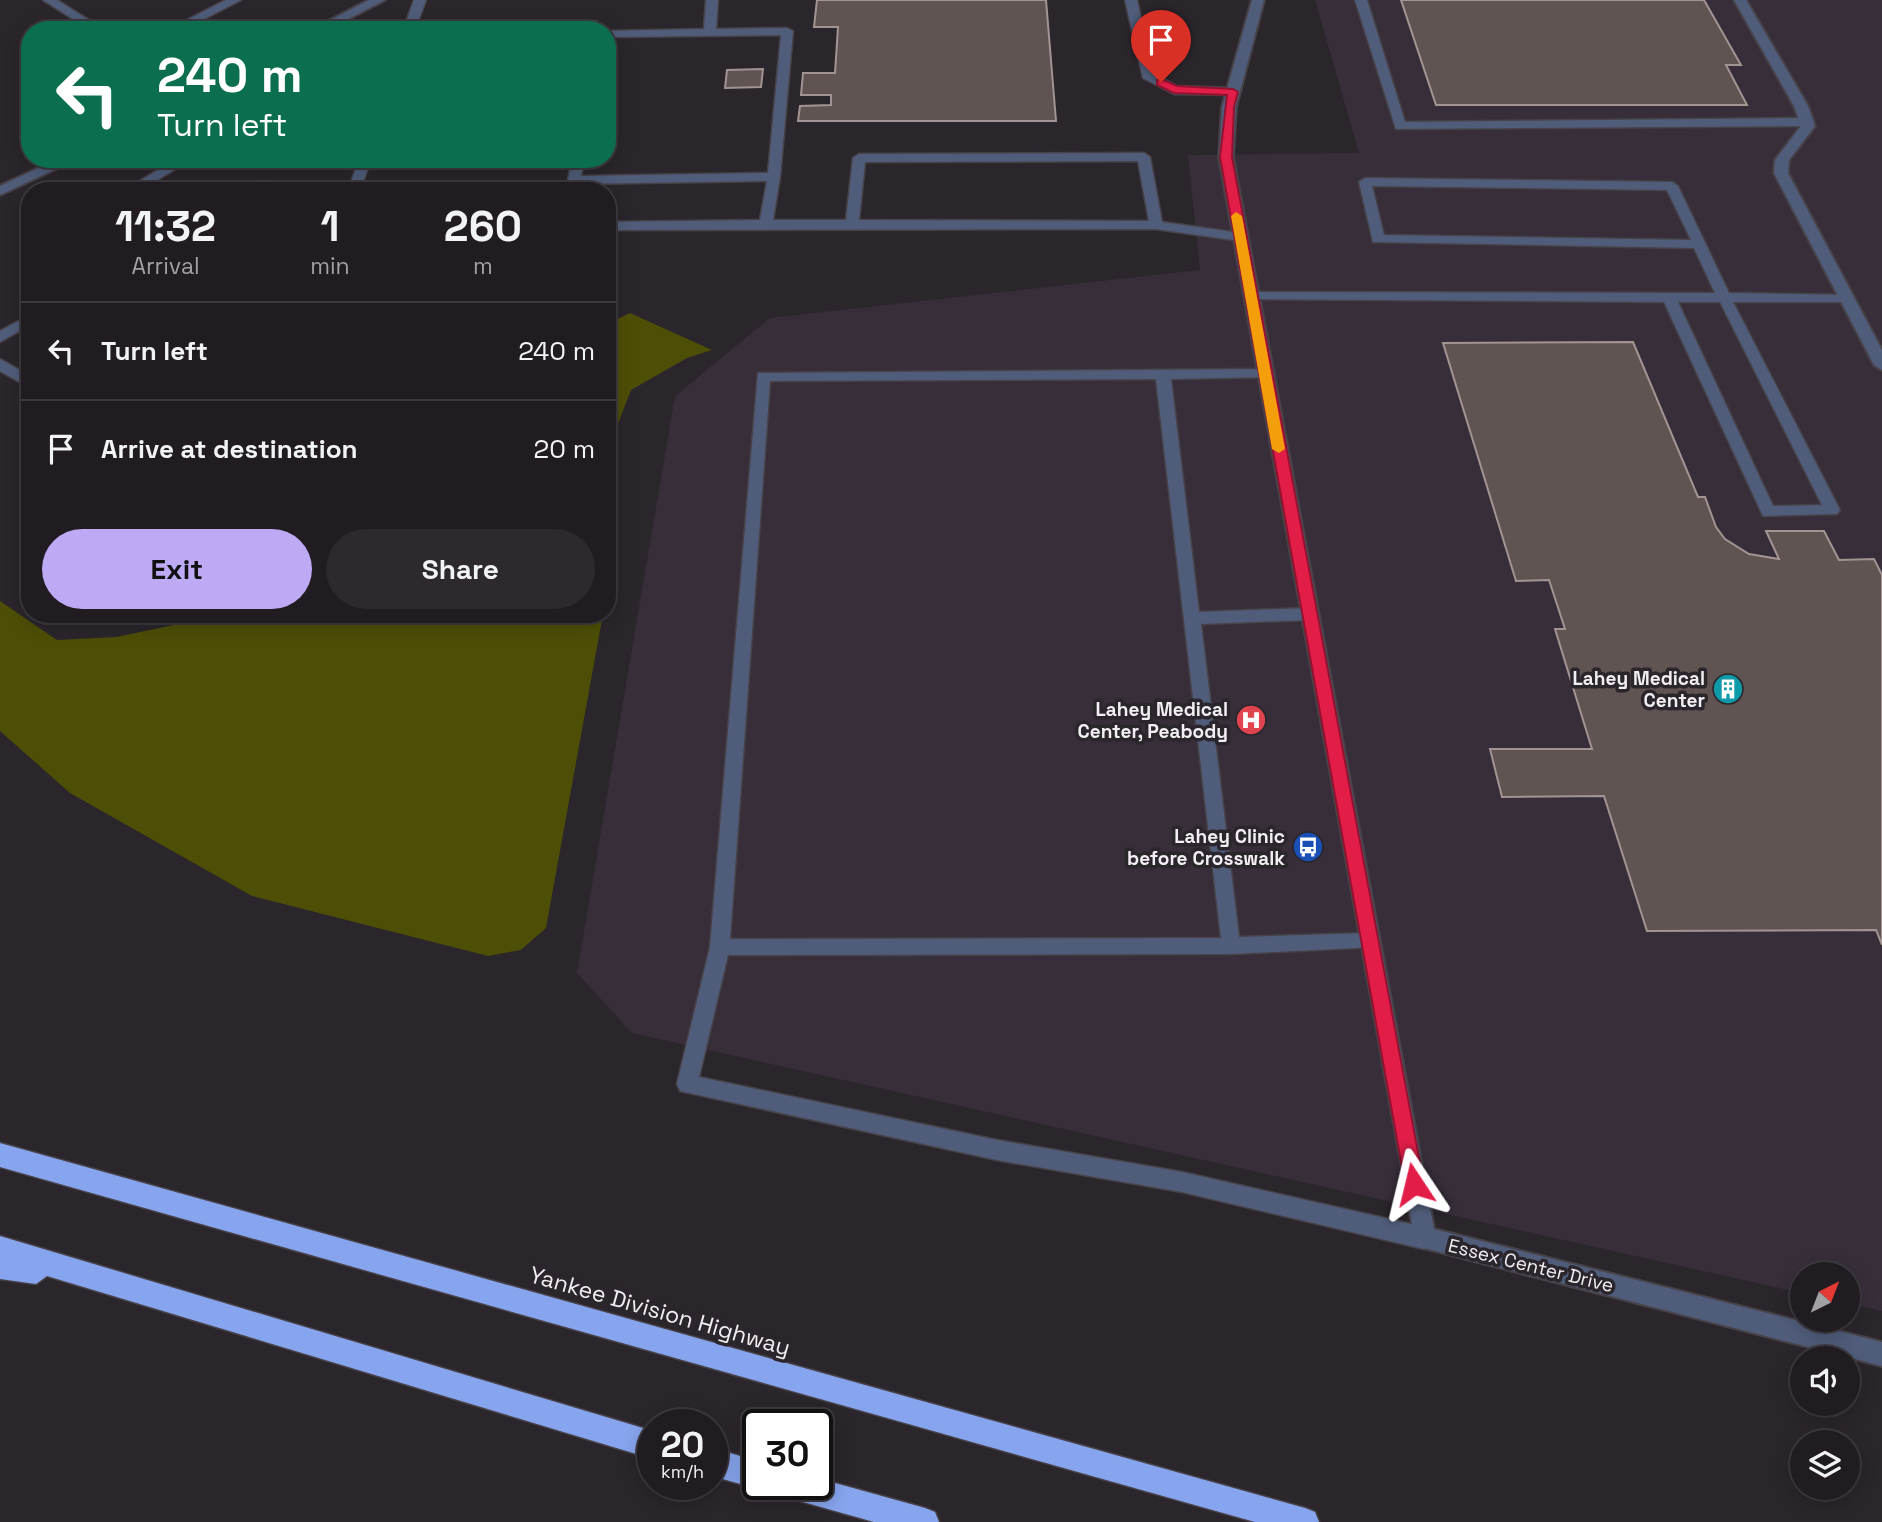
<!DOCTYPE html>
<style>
:root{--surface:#201c21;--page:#2d292e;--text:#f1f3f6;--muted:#a2a1a5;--line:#3d3a3f;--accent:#bea9f5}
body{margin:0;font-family:"Space Grotesk",sans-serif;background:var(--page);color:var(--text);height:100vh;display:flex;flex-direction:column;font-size:26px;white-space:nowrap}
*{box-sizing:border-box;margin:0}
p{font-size:23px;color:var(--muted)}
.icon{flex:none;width:38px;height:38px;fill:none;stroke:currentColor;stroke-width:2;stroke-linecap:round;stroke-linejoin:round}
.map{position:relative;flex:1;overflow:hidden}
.panel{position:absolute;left:21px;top:182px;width:595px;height:441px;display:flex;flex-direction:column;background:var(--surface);border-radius:28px;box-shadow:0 4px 18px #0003,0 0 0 2px var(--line)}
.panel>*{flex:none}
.top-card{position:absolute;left:21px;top:21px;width:595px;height:147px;border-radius:28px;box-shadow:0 4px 18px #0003,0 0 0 2px var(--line);background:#0b6e4f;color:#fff;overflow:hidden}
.needle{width:46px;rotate:42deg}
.fabs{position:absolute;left:1790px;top:1262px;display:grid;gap:14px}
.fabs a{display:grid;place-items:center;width:70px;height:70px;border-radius:50%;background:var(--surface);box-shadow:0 4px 18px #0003,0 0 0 2px var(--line);font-size:35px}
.speed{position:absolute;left:637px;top:1409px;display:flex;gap:14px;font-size:35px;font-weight:700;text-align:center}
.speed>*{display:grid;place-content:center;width:91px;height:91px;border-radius:50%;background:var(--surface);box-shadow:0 4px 18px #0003,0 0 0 2px var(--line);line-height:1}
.speed small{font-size:18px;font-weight:400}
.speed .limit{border:4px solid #111;border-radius:10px;background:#fff;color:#111}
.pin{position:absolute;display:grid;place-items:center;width:60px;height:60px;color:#fff;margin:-72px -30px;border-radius:50% 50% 50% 0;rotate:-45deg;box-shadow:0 0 7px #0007}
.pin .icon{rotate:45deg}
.me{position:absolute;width:77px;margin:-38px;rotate:350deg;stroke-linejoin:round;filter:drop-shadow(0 0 5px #0008)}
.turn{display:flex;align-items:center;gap:24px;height:147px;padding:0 21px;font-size:32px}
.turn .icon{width:91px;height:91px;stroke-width:2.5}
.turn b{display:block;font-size:49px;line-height:60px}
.eta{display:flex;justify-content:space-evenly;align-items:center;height:119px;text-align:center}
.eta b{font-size:42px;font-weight:700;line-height:49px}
.cta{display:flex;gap:14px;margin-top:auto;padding:14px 21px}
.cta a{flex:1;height:80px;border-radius:42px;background:var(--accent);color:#111;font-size:28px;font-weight:700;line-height:80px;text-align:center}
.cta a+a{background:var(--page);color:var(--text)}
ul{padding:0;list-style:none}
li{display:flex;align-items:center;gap:21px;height:98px;padding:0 21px;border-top:2px solid var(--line)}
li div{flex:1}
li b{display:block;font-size:26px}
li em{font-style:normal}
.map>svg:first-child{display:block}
.built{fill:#372e3a}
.green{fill:#4d4f07}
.building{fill:#605453;stroke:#a19493;stroke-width:2}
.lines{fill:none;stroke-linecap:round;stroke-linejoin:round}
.service-casing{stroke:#474148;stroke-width:3}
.minor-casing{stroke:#474148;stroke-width:4}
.motorway-casing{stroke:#474148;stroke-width:3}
.service{fill:#505d7a;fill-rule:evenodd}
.minor{fill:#505d7a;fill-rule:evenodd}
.motorway{fill:#87a5ee;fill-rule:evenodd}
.route{fill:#e11d48;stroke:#92132f;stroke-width:2}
.slow{fill:#f59e0b}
.labels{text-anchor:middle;stroke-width:7;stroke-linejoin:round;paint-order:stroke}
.poi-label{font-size:19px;font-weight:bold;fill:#f2eef3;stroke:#2b252c;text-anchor:end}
.street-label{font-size:19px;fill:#f2eef3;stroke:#2b252c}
.near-street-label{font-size:23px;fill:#f2eef3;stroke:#2b252c}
</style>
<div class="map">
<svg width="1882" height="1522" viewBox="0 0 1882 1522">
<rect width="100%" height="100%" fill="#2b252c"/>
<!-- built -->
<path class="built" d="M1315 0H1882V1311L1848 1303V1274H1802V1293L632 1033 577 973 675 396 770 318 1200 270 1188 155 1359 153Z"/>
<!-- green -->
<g class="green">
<path d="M630 313 712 350 687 358 631 390 614 434 613 555 607 589V324Z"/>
<path d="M0 601 57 640 116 637 227 614H603L546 928 521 950 488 956 252 896 70 793 0 731Z"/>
</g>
<!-- building -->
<g class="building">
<path d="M817 0H1046L1056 121H798L800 106 831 105V95H801L803 73H835L838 27H814Z"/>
<path d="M1401 0H1704L1741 65H1726L1747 105H1436Z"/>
<path d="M596 21 594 30H567L569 22Z"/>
<path d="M763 69 761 87 725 88 727 70Z"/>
<path d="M1633 342 1698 497H1705L1716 527 1725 539 1749 554 1779 559 1766 531H1824L1839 560 1874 559 1882 575V945L1876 930 1647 931 1604 796 1502 797 1490 749H1592L1555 629H1565L1549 580 1516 581 1443 343Z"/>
</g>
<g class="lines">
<!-- service casing -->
<g class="service-casing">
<g id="service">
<path d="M43 0H57L105 30H90Z"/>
<path d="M226 0H241L183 30H167Z"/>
<path d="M414 0H426L415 30H403Z"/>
<path d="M706 0H718L716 29 787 28 793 31 780 177 773 220H846L853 158 859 154 1144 153 1150 157 1162 222 1240 233 1247 237 1240 241 1156 229 607 230V222L760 220 767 181 574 184 568 180 572 159H584L581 176 768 173 781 35 607 37V31L704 29ZM1138 161 1149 221 859 220 865 162Z"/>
<path d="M1125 0H1137L1153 73 1176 86 1233 88 1237 89V95L1174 94 1143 78Z"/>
<path d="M1355 0H1367L1405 122 1807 118 1813 122 1807 126 1396 129Z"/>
<path d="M176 159H192L139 191H123Z"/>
<path d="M359 159H371L360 191H348Z"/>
<path d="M1365 178 1672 182 1678 186 1729 293 1851 295V301L1846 302H1733L1840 510 1837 514 1763 516 1664 302 1246 299V293L1251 292 1715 293 1694 248 1373 242 1359 182ZM1372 186 1667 190 1691 240 1384 235ZM1678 302H1720L1822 505 1773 506Z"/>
<path d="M265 181 284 191H242L243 188Z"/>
<path d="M30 315V325L0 342V331Z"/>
<path d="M0 359 30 376V388L0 371Z"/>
<path d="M1265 369 1272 374 1270 377 1171 379 1199 612 1309 608 1317 614 1309 620 1201 624 1239 937 1370 933 1377 935 1379 941 1377 947 1231 954 728 955 699 1077 997 1140 1182 1172 1424 1227 1432 1230 1435 1238 1432 1246 1424 1249 1182 1192 997 1160 680 1091 677 1084 710 947 758 373ZM1156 379 1221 938 730 939 770 381Z"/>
</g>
</g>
<!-- minor casing -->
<g class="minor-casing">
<g id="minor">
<path d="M369 0H385L327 30H311Z"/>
<path d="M1252 0H1264L1236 107 1233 157 1434 1229 1882 1342V1366L1416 1246 1219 157 1222 107Z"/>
<path d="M1734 0H1746L1808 106 1815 126 1789 160 1788 173 1882 350V370L1874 365 1774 173 1775 160 1801 126 1794 106Z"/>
<path d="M58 159H77L0 195V186Z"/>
</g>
</g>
<!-- motorway casing -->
<g class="motorway-casing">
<g id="motorway">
<path d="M0 1143 1305 1508 1315 1512 1319 1522H1255L0 1167Z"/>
<path d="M0 1236 653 1431V1459L47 1276 36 1284 0 1279Z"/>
<path d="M712 1448 758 1461V1484L768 1485 758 1489 712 1476Z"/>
<path d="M817 1478 925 1508 935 1512 939 1522H874L789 1498 779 1494 775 1484H817Z"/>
</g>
</g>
<!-- service -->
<use href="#service" class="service"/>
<!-- minor -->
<use href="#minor" class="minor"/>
<!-- motorway -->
<use href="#motorway" class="motorway"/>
</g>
<!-- route -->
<path class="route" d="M1161 79 1177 86 1233 89 1238 92 1234 107 1232 157 1424 1184 1421 1190 1414 1193 1408 1190 1405 1184 1220 157 1227 95 1174 93 1157 85V80Z"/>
<!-- slow -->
<path class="slow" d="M1236 212 1242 216 1285 449 1279 453 1272 449 1231 216Z"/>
<!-- icons -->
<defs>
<g id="building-disc" transform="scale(1.575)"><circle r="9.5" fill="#0f9aa8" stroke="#2b252c"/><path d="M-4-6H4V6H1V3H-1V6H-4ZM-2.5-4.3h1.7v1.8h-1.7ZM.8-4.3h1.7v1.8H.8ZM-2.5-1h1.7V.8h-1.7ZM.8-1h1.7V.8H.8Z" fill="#fff"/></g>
<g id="hospital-disc" transform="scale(1.575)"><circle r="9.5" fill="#e0444e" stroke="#2b252c"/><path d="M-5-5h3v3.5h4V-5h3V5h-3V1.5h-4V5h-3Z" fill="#fff"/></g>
<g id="bus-disc" transform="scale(1.575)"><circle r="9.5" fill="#1a4fb4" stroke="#2b252c"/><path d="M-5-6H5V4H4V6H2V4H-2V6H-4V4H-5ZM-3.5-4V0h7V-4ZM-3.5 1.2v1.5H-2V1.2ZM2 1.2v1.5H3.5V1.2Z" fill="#fff"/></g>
</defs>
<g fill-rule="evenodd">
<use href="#building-disc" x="1728" y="689"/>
<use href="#hospital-disc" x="1251" y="720"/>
<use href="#bus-disc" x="1308" y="847"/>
</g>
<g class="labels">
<!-- poi labels -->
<g class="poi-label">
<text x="1705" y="685">Lahey Medical<tspan x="1705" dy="22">Center</tspan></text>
<text x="1228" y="716">Lahey Medical<tspan x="1228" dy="22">Center, Peabody</tspan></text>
<text x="1285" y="843">Lahey Clinic<tspan x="1285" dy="22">before Crosswalk</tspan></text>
</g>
<!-- street labels -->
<g class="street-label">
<text transform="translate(1531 1265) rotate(14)" y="7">Essex Center Drive</text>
</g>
<!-- near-street labels -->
<g class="near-street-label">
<text transform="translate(660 1311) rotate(16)" y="8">Yankee Division Highway</text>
</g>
</g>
</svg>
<div class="fabs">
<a><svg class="needle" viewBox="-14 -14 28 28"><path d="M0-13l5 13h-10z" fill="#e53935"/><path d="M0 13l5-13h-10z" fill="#a2a1a5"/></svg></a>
<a><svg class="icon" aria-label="sound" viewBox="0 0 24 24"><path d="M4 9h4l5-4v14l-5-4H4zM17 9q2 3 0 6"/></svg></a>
<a><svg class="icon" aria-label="layers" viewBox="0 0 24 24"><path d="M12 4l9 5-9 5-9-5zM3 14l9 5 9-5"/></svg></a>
</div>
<div class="speed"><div>20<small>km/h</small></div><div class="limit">30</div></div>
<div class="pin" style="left:1161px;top:82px;background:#d93025"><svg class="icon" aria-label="arrive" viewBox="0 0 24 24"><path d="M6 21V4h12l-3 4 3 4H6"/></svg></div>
<svg class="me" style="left:1414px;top:1184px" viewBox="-20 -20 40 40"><path d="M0-17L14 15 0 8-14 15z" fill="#e11d48" stroke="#fff" stroke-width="4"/></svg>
<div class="top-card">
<div class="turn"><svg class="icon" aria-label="left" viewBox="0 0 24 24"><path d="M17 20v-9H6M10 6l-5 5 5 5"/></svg><div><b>240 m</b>Turn left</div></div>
</div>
<section class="panel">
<div class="eta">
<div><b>11:32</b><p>Arrival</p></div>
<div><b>1</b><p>min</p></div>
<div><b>260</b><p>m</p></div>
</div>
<ul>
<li><svg class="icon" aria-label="left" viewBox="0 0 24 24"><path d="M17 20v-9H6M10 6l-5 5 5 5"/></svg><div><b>Turn left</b></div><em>240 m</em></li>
<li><svg class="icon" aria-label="arrive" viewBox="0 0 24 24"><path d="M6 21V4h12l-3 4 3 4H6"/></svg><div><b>Arrive at destination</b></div><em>20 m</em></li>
</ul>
<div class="cta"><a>Exit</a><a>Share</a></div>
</section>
</div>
